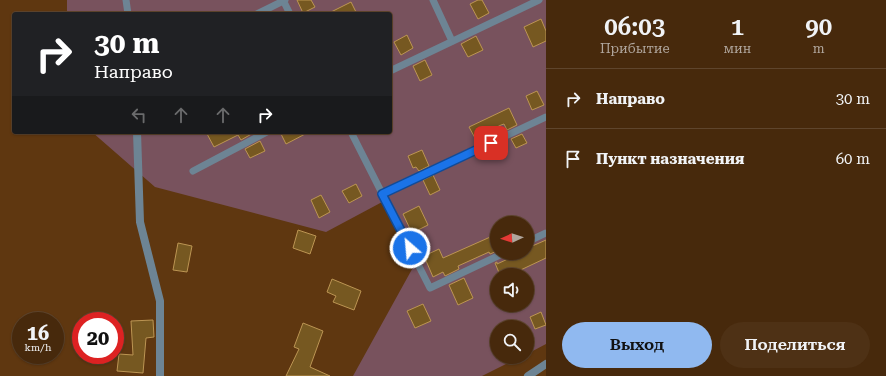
<!DOCTYPE html>
<html lang="ru">
<meta charset="utf-8">
<style>
:root{--surface:#47290c;--page:#4e3115;--text:#f1f3f6;--muted:#b0a69d;--line:#5f452d;--accent:#90b9f0}
body{margin:0;font-family:"Roboto Serif",serif;background:var(--page);color:var(--text);height:100vh;display:flex;flex-direction:column;font-size:15px;white-space:nowrap}
*{box-sizing:border-box;margin:0}
p{font-size:13px;color:var(--muted)}
.icon{flex:none;width:22px;height:22px;fill:none;stroke:currentColor;stroke-width:2;stroke-linecap:round;stroke-linejoin:round}
.map{position:relative;flex:1;overflow:hidden}
.panel{display:flex;flex-direction:column;background:var(--surface);width:340px}
.panel>*{flex:none}
.guide{position:absolute;left:12px;top:12px;width:380px;height:122px;border-radius:4px;box-shadow:0 1px 3px #0004,0 0 0 1px var(--line);background:#202124;color:#fff;overflow:hidden}
.needle{width:26px;rotate:266deg}
.tools{position:absolute;left:490px;top:216px;display:grid;gap:8px}
.tools a{display:grid;place-items:center;width:44px;height:44px;border-radius:50%;background:var(--surface);box-shadow:0 1px 3px #0004,0 0 0 1px var(--line);font-size:20px}
.speed{position:absolute;left:12px;top:312px;display:flex;gap:8px;font-size:20px;font-weight:700;text-align:center}
.speed>*{display:grid;place-content:center;width:52px;height:52px;border-radius:50%;background:var(--surface);box-shadow:0 1px 3px #0004,0 0 0 1px var(--line);line-height:1}
.speed small{font-size:10px;font-weight:400}
.speed .limit{border:6px solid #d22;background:#fff;color:#111}
.pin{position:absolute;display:grid;place-items:center;width:34px;height:34px;color:#fff;margin:-17px;border-radius:8px;box-shadow:0 2px 6px #0006}
.me{position:absolute;width:44px;margin:-22px;rotate:333deg;stroke-linejoin:round;filter:drop-shadow(0 0 3px #0008)}
.turn{display:flex;align-items:center;gap:14px;height:84px;padding:0 16px;font-size:18px}
.turn .icon{width:52px;height:52px;stroke-width:2.5}
.turn b{display:block;font-size:28px;line-height:34px}
.lanes{display:flex;align-items:center;height:38px;padding:0 16px;background:#0003;justify-content:center;gap:20px;direction:ltr}
.lanes .off{opacity:.35}
.eta{display:flex;justify-content:space-evenly;align-items:center;height:68px;text-align:center}
.eta b{font-size:24px;font-weight:600;line-height:28px}
.action{display:flex;gap:8px;margin-top:auto;padding:8px 16px}
.action a{flex:1;height:46px;border-radius:24px;background:var(--accent);color:#111;font-size:16px;font-weight:600;line-height:46px;text-align:center}
.action a+a{background:var(--page);color:var(--text)}
ul{padding:0;list-style:none}
li{display:flex;align-items:center;gap:12px;height:60px;padding:0 16px;border-top:1px solid var(--line)}
li div{flex:1}
li b{display:block;font-size:15px}
li em{font-style:normal}
main{display:flex;flex:1;min-height:0}
.map>svg:first-child{display:block}
.green{fill:#78525d;fill-rule:evenodd}
.building{fill:#765821;stroke:#bc9553}
.lines{fill:none;stroke-linecap:round;stroke-linejoin:round}
.lane{stroke:#6d8494;stroke-width:7}
.street{stroke:#6d8494;stroke-width:8}
.route-casing{stroke:#114b97;stroke-width:10}
.route{stroke:#1a73e8;stroke-width:7}
</style>
<main>
<div class="map">
<svg width="546" height="376" viewBox="0 0 546 376">
<rect width="100%" height="100%" fill="#5f3710"/>
<!-- green -->
<path class="green" d="M67 0H546V344L527 354V327H497V357H520L482 376H353L416 262 384 201 326 232 155 187 92 132H390V14H67ZM497 223H527V253H497ZM497 275H527V305H497Z"/>
<!-- building -->
<g class="building">
<path d="M297 0H311L315 7 303 13Z"/>
<path d="M478 0H482L489 13 478 19 470 4Z"/>
<path d="M351 2 357 14H327Z"/>
<path d="M541 19 546 31V41L533 47 524 27Z"/>
<path d="M407 35 413 48 401 55 394 42Z"/>
<path d="M476 36 483 50 468 57 461 44Z"/>
<path d="M425 60 432 75 420 81 413 66Z"/>
<path d="M537 91 544 105 532 110 526 96Z"/>
<path d="M509 108 517 125 507 130 504 124 501 125 475 138 469 127Z"/>
<path d="M206 132H255L241 140 238 135 214 147Z"/>
<path d="M280 132H309L286 144Z"/>
<path d="M522 134 527 143 516 148 511 139Z"/>
<path d="M260 141 265 151 250 158 245 149Z"/>
<path d="M422 150 429 166 419 171 416 167 413 168 408 156Z"/>
<path d="M433 175 440 190 430 195 423 180Z"/>
<path d="M356 184 362 196 349 203 342 191Z"/>
<path d="M321 195 330 212 319 218 311 200Z"/>
<path d="M419 206 428 225 412 233 403 214Z"/>
<path d="M298 230 316 236 310 254 293 248Z"/>
<path d="M497 234V251L490 254 489 252 458 266 459 269 445 276 443 272 433 277 424 256 439 249 443 258Z"/>
<path d="M546 240V258L510 275H500L495 263 497 262V264L521 253H527L530 247Z"/>
<path d="M178 243 192 246 187 272 173 270Z"/>
<path d="M464 278 473 298 458 305 449 285Z"/>
<path d="M332 279 361 291 354 310 333 302 336 296 327 292Z"/>
<path d="M423 304 431 321 415 328 407 311Z"/>
<path d="M541 312 546 325 535 329 530 317Z"/>
<path d="M153 320 154 337 146 338 143 373 117 371 119 354 133 355 131 321Z"/>
<path d="M303 323 323 331 310 367 330 376H286L299 349 294 347Z"/>
</g>
<g class="lines">
<!-- lane -->
<g class="lane">
<path d="M126 0 128 14"/>
<path d="M283 0 290 14"/>
<path d="M433 0 452 41"/>
<path d="M257 14 285 0"/>
<path d="M390 71 539 0"/>
<path d="M351 132 430 288 504 253"/>
<path d="M193 171 267 132"/>
<path d="M382 194 546 117"/>
<path d="M527 242 546 233"/>
</g>
<!-- street -->
<g class="street">
<path d="M137 132 140 222 160 301V376"/>
<path d="M528 376 546 364"/>
</g>
</g>
<g class="lines">
<!-- route casing -->
<g class="route-casing">
<path id="route" d="M410 248 382 194 491 143"/>
</g>
<!-- route -->
<use href="#route" class="route"/>
</g>
</svg>
<div class="tools">
<a><svg class="needle" viewBox="-14 -14 28 28"><path d="M0-13l5 13h-10z" fill="#e53935"/><path d="M0 13l5-13h-10z" fill="#b0a69d"/></svg></a>
<a><svg class="icon" aria-label="sound" viewBox="0 0 24 24"><path d="M4 9h4l5-4v14l-5-4H4zM17 9q2 3 0 6"/></svg></a>
<a><svg class="icon" aria-label="search" viewBox="0 0 24 24"><circle cx="10" cy="10" r="6"/><path d="M15 15l6 6"/></svg></a>
</div>
<div class="speed"><div>16<small>km/h</small></div><div class="limit">20</div></div>
<div class="pin" style="left:491px;top:143px;background:#d93025"><svg class="icon" aria-label="arrive" viewBox="0 0 24 24"><path d="M6 21V4h12l-3 4 3 4H6"/></svg></div>
<svg class="me" style="left:410px;top:248px" viewBox="-20 -20 40 40"><circle r="17" fill="#1a73e8" stroke="#fff" stroke-width="3"/><path d="M0-11L8 9 0 5-8 9z" fill="#fff"/></svg>
<div class="guide">
<div class="turn"><svg class="icon" aria-label="right" viewBox="0 0 24 24"><path d="M7 20v-9h11M14 6l5 5-5 5"/></svg><div><b>30 m</b>Направо</div></div>
<div class="lanes"><svg class="icon off" aria-label="left" viewBox="0 0 24 24"><path d="M17 20v-9H6M10 6l-5 5 5 5"/></svg><svg class="icon off" aria-label="ahead" viewBox="0 0 24 24"><path d="M12 20V5M6 11l6-6 6 6"/></svg><svg class="icon off" aria-label="ahead" viewBox="0 0 24 24"><path d="M12 20V5M6 11l6-6 6 6"/></svg><svg class="icon" aria-label="right" viewBox="0 0 24 24"><path d="M7 20v-9h11M14 6l5 5-5 5"/></svg></div>
</div>
</div>
<section class="panel">
<div class="eta">
<div><b>06:03</b><p>Прибытие</p></div>
<div><b>1</b><p>мин</p></div>
<div><b>90</b><p>m</p></div>
</div>
<ul>
<li><svg class="icon" aria-label="right" viewBox="0 0 24 24"><path d="M7 20v-9h11M14 6l5 5-5 5"/></svg><div><b>Направо</b></div><em>30 m</em></li>
<li><svg class="icon" aria-label="arrive" viewBox="0 0 24 24"><path d="M6 21V4h12l-3 4 3 4H6"/></svg><div><b>Пункт назначения</b></div><em>60 m</em></li>
</ul>
<div class="action"><a>Выход</a><a>Поделиться</a></div>
</section>
</main>
